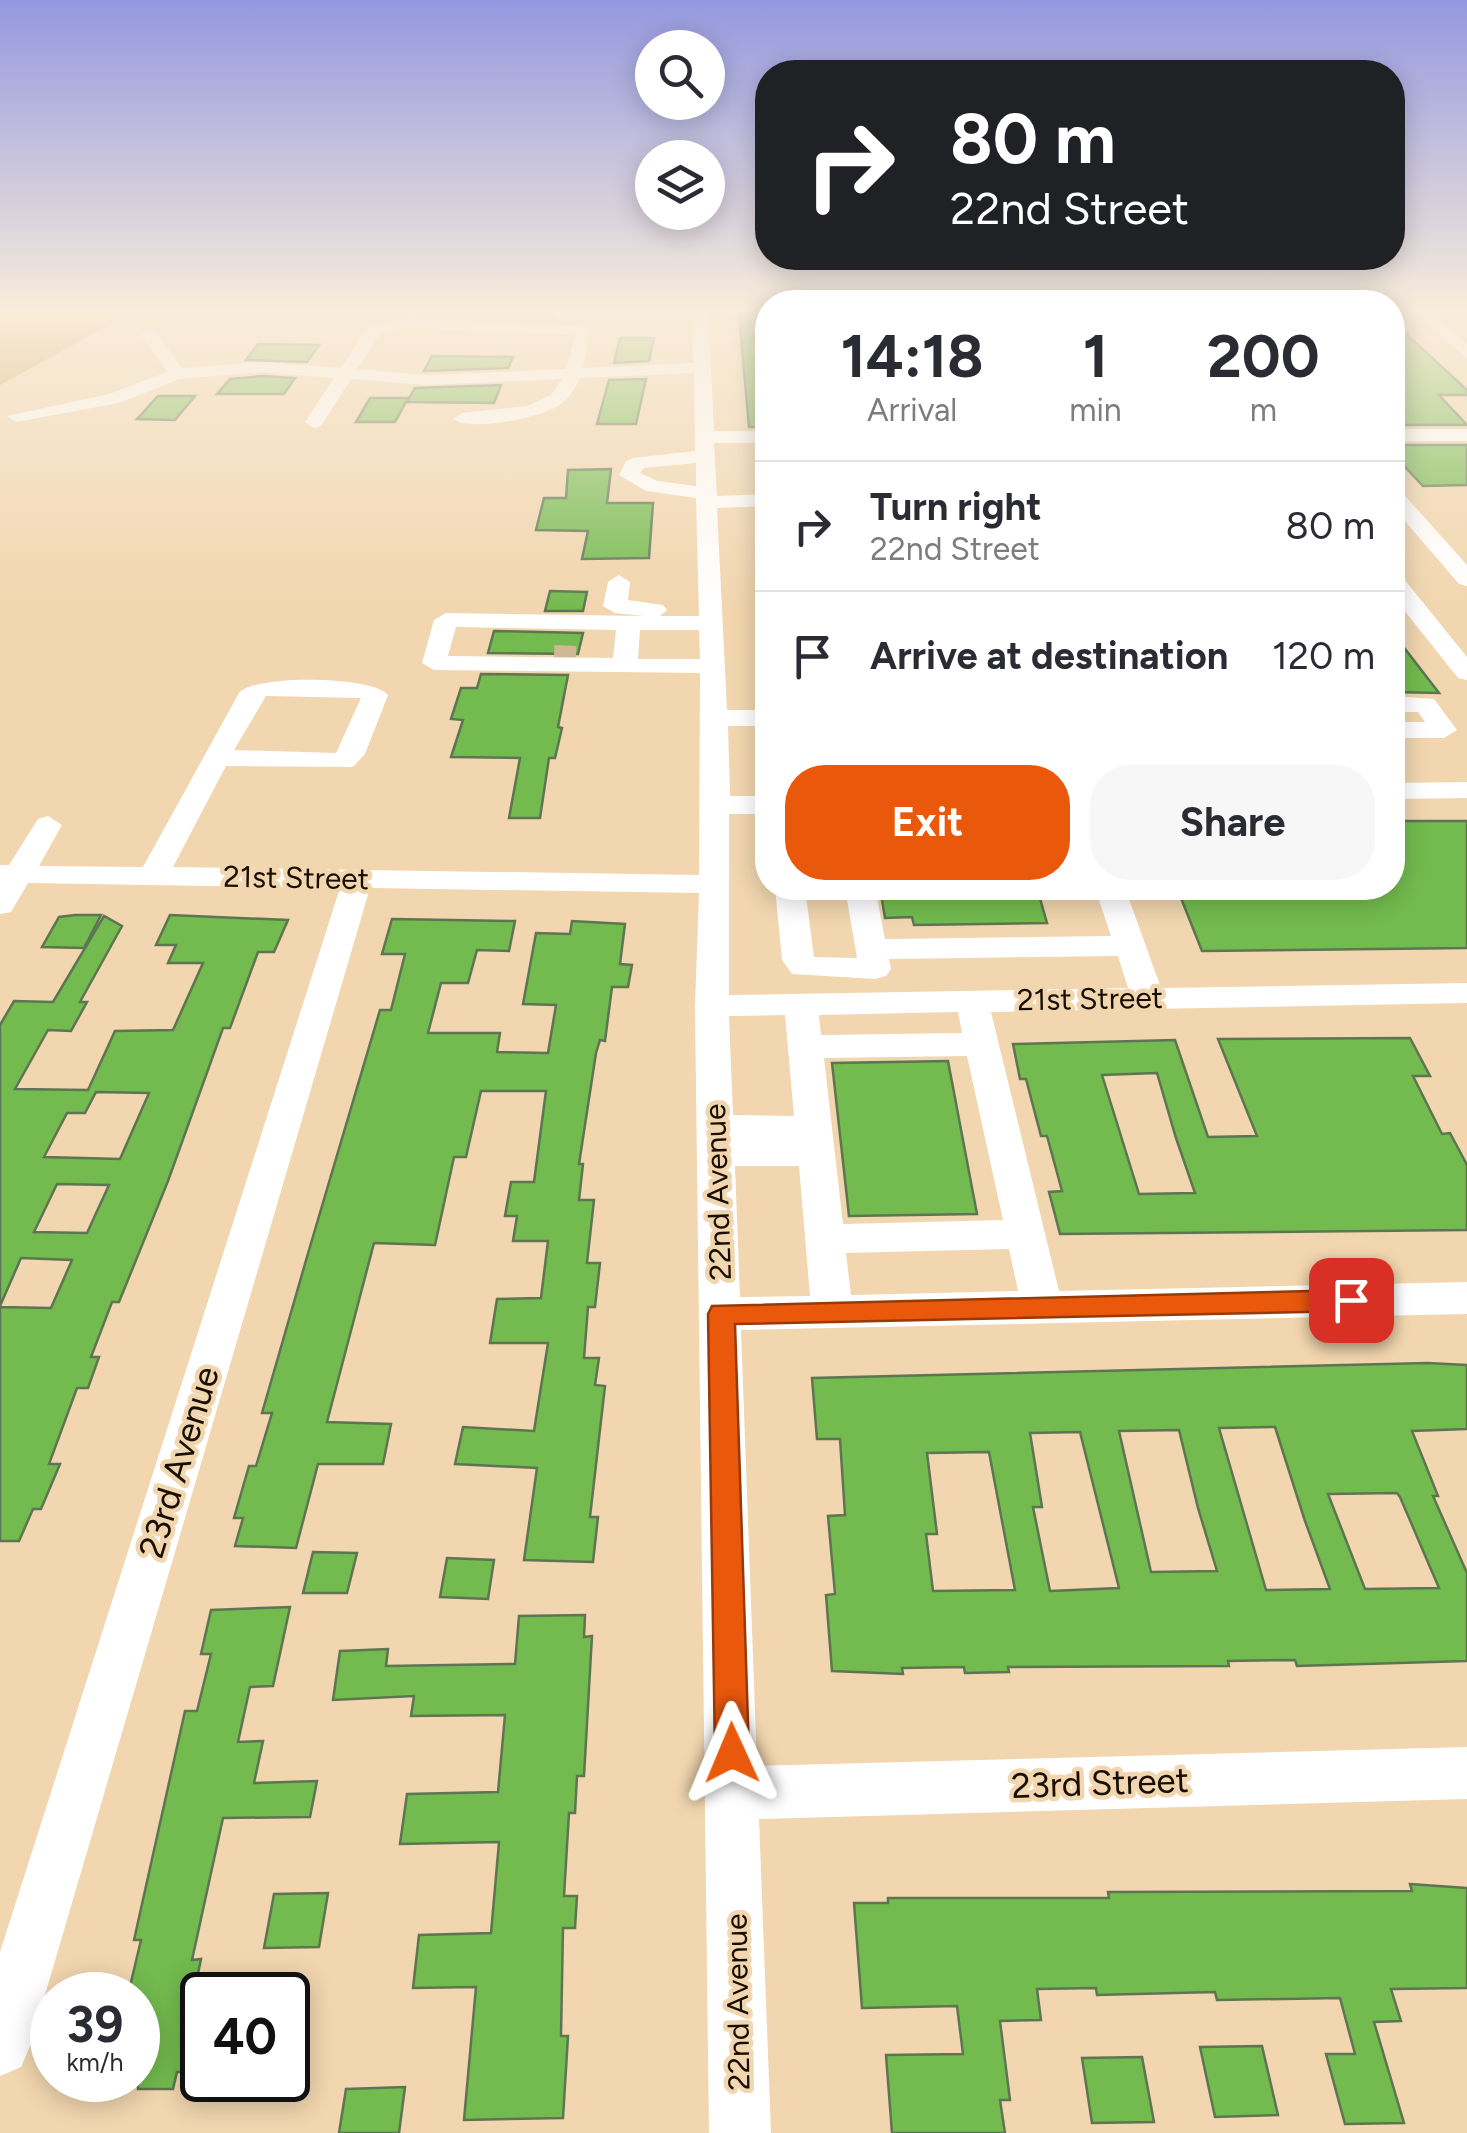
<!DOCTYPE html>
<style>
:root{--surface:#fff;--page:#f7f7f7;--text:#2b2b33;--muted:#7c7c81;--line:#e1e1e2;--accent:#ea580c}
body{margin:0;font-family:Figtree,sans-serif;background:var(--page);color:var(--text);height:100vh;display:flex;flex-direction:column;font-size:38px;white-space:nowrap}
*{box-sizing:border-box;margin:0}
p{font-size:32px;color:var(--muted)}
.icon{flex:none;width:55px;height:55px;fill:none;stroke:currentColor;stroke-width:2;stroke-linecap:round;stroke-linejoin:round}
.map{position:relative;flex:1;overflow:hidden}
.details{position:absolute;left:755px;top:290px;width:650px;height:610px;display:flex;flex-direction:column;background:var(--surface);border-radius:40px;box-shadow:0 5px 25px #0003}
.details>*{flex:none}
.hud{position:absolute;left:755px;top:60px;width:650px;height:210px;border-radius:40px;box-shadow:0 5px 25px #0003;background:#202124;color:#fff;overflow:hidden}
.controls{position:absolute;left:635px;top:30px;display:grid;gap:20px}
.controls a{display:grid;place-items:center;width:90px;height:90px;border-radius:50%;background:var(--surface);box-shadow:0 5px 25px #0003;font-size:50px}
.speed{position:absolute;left:30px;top:1972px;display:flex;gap:20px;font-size:50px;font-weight:700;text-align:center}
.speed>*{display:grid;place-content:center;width:130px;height:130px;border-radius:50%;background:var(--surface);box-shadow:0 5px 25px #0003;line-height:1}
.speed small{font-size:25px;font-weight:400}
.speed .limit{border:5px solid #111;border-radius:15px;background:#fff;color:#111}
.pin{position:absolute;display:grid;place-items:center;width:85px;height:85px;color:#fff;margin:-42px;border-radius:20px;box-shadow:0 5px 15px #0006}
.me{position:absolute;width:110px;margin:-55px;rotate:359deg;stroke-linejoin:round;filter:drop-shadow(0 0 8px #0008)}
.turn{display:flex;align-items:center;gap:35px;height:210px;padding:0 30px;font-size:45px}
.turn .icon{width:130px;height:130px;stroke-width:2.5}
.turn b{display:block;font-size:70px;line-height:85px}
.eta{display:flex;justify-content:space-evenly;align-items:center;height:170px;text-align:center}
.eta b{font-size:60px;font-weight:700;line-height:70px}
.button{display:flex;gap:20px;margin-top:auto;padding:20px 30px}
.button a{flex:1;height:115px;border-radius:40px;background:var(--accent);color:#fff;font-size:40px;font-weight:700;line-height:115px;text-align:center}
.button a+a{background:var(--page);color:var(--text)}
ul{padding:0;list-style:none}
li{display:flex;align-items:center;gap:30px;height:130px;padding:0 30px;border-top:2px solid var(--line)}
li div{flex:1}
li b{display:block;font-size:38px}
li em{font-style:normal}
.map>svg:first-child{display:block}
.green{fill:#d4a45c}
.building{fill:#73bb4e;stroke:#5d7552;stroke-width:2.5;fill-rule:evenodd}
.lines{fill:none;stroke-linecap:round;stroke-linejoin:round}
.minor-tunnel{stroke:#d0b895;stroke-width:22;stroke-dasharray:22 11;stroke-linecap:butt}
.minor{fill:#fff;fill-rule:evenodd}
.route{fill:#ea580c;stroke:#983908;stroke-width:2.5}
.labels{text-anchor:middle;stroke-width:9;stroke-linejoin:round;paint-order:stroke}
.street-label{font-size:30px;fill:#180f03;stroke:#f1d6af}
.near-street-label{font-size:35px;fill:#180f03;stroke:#f1d6af}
</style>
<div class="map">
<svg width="1467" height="2133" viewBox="0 0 1467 2133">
<rect width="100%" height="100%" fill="#f1d6af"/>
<!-- green -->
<path class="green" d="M0 311H135L0 385Z"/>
<!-- building -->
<g class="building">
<path d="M768 312V427H749L739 314Z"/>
<path d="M1392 321 1467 390V395H1439L1467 425H1392Z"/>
<path d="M620 338H654L649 361 614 363Z"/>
<path d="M258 344 319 345 307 362 246 360Z"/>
<path d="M432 356 513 357 508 368 424 371Z"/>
<path d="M263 376 295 378 284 394H217L230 379Z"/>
<path d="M646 379 636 424H597L609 380Z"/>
<path d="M501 385 494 403 407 402 415 388Z"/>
<path d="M158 396H195L175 420 137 419Z"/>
<path d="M370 398H408L395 422H356Z"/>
<path d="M1392 445H1467V485L1423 486 1392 453Z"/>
<path d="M611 469 607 503H653L649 558 582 559 588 531 536 530 544 498H566L568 470Z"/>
<path d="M550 591 587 592 583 611H545Z"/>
<path d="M494 631 583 633 578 654 488 653Z"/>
<path d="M1392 632 1439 693 1392 692Z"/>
<path d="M481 674 568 675 558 727 562 728 555 758H549L540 818H509L520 758 451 757 463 720 451 719 461 688H477Z"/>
<path d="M1392 821H1467V948L1202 951 1177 888H1392Z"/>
<path d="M880 888H1037L1047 923 914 925 912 917 885 918Z"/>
<path d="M75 915H101L84 948 42 947 59 917Z"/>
<path d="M170 915 288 920 274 952H258L230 1028H223L168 1181 119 1302H112L91 1357H99L88 1388H77L49 1464H60L41 1509H33L19 1541H0V1307L51 1308 72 1260 21 1258 0 1306V1025L14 1001 53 1002 104 916 122 926 80 1002H87L71 1031 48 1030 15 1089 88 1090 115 1031 173 1030 203 963H168L176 945H156ZM96 1092 149 1093 120 1159 44 1157 67 1113H85ZM57 1184 109 1185 87 1233 34 1232Z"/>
<path d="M392 919 515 921 509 951 477 950 468 983H441L428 1033H500L497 1052 548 1053 556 1005 523 1004 536 933 570 934 572 921 625 924 620 964 632 965 628 987H612L605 1041 600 1040 596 1053 579 1164H583L579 1200H594L587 1263H600L595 1307H588L584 1358H599L595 1385 605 1386 590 1517H598L593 1562 524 1560 537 1468 455 1464 463 1427 534 1431 548 1343H490L497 1299 541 1298 548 1241H513L517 1216H505L511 1182H534L546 1091H481L466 1157H454L435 1245 374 1243 327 1422 391 1424 383 1464H318L296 1548 235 1546 243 1518H234L249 1466H256L272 1413H262L309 1250 380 1010H391L405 954H382Z"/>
<path d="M1410 1038 1430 1076H1413L1442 1134 1450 1133 1467 1165V1230L1060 1234 1049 1192 1062 1191 1047 1136H1041L1026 1079H1020L1013 1044 1175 1040 1208 1137 1257 1136 1218 1039ZM1157 1073 1176 1138 1195 1193 1139 1194 1102 1075Z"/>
<path d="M948 1061 977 1214 849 1216 832 1063Z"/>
<path d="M1428 1363 1467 1365V1429L1412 1431 1438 1496H1433L1467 1573V1661L1297 1666 1295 1660 1228 1661 1229 1666 1008 1667 1009 1672 965 1673 964 1667 902 1668 903 1674 832 1671 826 1595 835 1594 828 1516 845 1515 840 1439H817L812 1378ZM1275 1427 1305 1521 1330 1589 1266 1590 1219 1428ZM1179 1430 1198 1508 1217 1571 1151 1572 1119 1431ZM1080 1432 1119 1588 1050 1591 1033 1507H1042L1030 1433ZM989 1452 1015 1590 933 1591 926 1534H937L927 1453ZM1397 1493 1400 1497 1439 1588 1365 1589 1328 1494Z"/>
<path d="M313 1552 357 1553 347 1593H303Z"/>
<path d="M447 1558 494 1560 488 1599 440 1597Z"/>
<path d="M290 1607 273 1686 250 1687 238 1742 263 1741 254 1783 317 1781 310 1817 223 1818 192 1960 201 1959 189 2018H202V2072H177L173 2089H138V1995H128L141 1940H134L185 1711H197L211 1654H201L211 1610Z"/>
<path d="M585 1615 584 1637 592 1636 584 1776H577L575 1813H569L564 1896H577L575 1928H563L561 2036H568L563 2118 464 2120 476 1987 413 1988 419 1935 491 1933 499 1842 400 1844 407 1794 498 1792 505 1715 411 1716 414 1696 333 1700 340 1651 388 1649 386 1666 515 1664 519 1616Z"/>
<path d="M1410 1884 1467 1888V1988L1391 1989 1401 2021 1374 2022 1404 2123 1345 2124 1326 2054H1355L1340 1998 1217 2000 1215 1992 1097 1995 1096 1988 1037 1989 1041 2020 1000 2021 1010 2100H1000L1005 2133H892L886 2055 963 2054 957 2006 862 2008 854 1903H888V1898H1109L1108 1892 1412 1891Z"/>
<path d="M328 1893 319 1947 264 1948 274 1894Z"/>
<path d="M1262 2046 1278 2115 1215 2117 1200 2047Z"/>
<path d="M1142 2057 1154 2122 1092 2123 1082 2058Z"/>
<path d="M405 2087 399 2133H339L346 2089Z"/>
</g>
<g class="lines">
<!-- minor-tunnel -->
<path class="minor-tunnel" d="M554 656 578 657"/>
<!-- minor -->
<g class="minor">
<path d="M552 311H708L714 431H768V443H714L717 496 768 494V506L717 508 727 710H768V726H728L730 796H768V814H729V995L1128 988 1118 956 889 959 891 969 886 976 875 979 792 974 782 960 775 888H805L814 957 857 958 845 888H875L885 939 1111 936 1095 888H1125L1161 988 1467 983V1003L991 1012 1059 1291 1467 1282V1314L741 1330 757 1766 1467 1747V1799L759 1819 771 2133H709L695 1006 699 893 370 888 30 2046 21 2067 0 2076V1952L340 888 28 883 11 912 0 914V865H9L38 819 48 816 62 825 39 866 143 867 239 693C255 674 374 676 388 695L365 754 353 767 226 766 173 867 699 875 700 673 434 670 422 663 434 620 446 613 644 616 615 613 603 606 608 582 619 575 630 582 628 600 663 605 667 610 660 616H699L696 498 646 491 619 475 626 461 633 458 695 451 694 373 580 378C575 388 570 398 561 404 543 418 470 432 453 419L462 413 527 406 551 395 562 379 426 385 351 379 321 426 314 428 305 422 334 378 263 372 180 379 119 403 16 422 7 416 109 394 167 372 141 334 149 329 155 331 182 368 263 362 341 368 368 327 409 318 590 327 583 368 693 363 692 320 558 319ZM409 328 575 335 566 369 426 375 357 369 380 334ZM696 463V486L658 481 640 473 644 468ZM456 627 616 630 613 658 448 656ZM640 630H699L700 659H638ZM266 696 361 698 336 753 234 750ZM958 1012 962 1033 821 1035 819 1015ZM785 1015 794 1116 733 1115 729 1016ZM967 1056 1003 1220 843 1224 824 1058ZM735 1166H799L810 1296 740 1297ZM1009 1249 1018 1291 851 1295 846 1253Z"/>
<path d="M1411 311H1429L1467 344V358Z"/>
<rect x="1392" y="429" width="75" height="12"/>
<path d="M1392 487 1399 489 1467 565V586L1459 584 1392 506Z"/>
<path d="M1392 572 1400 574 1467 657V680L1458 678 1392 595Z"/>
<path d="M1392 696 1434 699 1457 730 1444 738H1392V722H1425L1418 712H1392Z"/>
<path d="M1467 782V798L1392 799V783Z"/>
</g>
</g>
<!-- sky -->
<linearGradient id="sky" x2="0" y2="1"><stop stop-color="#9498df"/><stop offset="0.51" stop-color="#f9eddb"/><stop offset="1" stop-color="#f9eddb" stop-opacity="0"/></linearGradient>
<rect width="1467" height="610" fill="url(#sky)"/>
<!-- route -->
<path class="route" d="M1351 1290 1364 1300 1351 1311 735 1324 749 1753 744 1765 732 1770 720 1765 715 1753 708 1314 712 1306Z"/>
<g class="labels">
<!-- street labels -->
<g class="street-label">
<text transform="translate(296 878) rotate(1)" y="10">21st Street</text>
<text transform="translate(1090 999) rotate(-1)" y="10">21st Street</text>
<text transform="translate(718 1192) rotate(-92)" y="10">22nd Avenue</text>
<text transform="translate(738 2002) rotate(-91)" y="10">22nd Avenue</text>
</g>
<!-- near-street labels -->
<g class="near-street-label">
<text transform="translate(179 1462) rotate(-73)" y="12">23rd Avenue</text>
<text transform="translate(1100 1783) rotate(-2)" y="12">23rd Street</text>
</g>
</g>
</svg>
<div class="controls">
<a><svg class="icon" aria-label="search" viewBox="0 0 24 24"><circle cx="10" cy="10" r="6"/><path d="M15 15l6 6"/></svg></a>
<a><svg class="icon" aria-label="layers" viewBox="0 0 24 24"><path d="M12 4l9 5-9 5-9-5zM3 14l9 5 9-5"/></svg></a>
</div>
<div class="speed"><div>39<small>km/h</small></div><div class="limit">40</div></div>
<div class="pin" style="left:1351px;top:1300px;background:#d93025"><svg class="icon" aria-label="arrive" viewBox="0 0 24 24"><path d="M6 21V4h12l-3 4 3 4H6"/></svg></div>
<svg class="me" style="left:732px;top:1753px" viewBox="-20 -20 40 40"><path d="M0-17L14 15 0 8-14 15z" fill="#ea580c" stroke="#fff" stroke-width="4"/></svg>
<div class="hud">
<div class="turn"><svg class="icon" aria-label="right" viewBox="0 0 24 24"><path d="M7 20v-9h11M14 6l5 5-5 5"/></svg><div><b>80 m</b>22nd Street</div></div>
</div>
<section class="details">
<div class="eta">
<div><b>14:18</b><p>Arrival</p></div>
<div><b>1</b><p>min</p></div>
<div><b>200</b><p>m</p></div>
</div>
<ul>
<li><svg class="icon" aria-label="right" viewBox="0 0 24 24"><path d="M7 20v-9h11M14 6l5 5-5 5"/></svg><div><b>Turn right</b><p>22nd Street</p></div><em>80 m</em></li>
<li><svg class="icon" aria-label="arrive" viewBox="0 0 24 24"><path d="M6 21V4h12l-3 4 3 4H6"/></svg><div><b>Arrive at destination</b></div><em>120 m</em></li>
</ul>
<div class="button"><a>Exit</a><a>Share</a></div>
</section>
</div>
